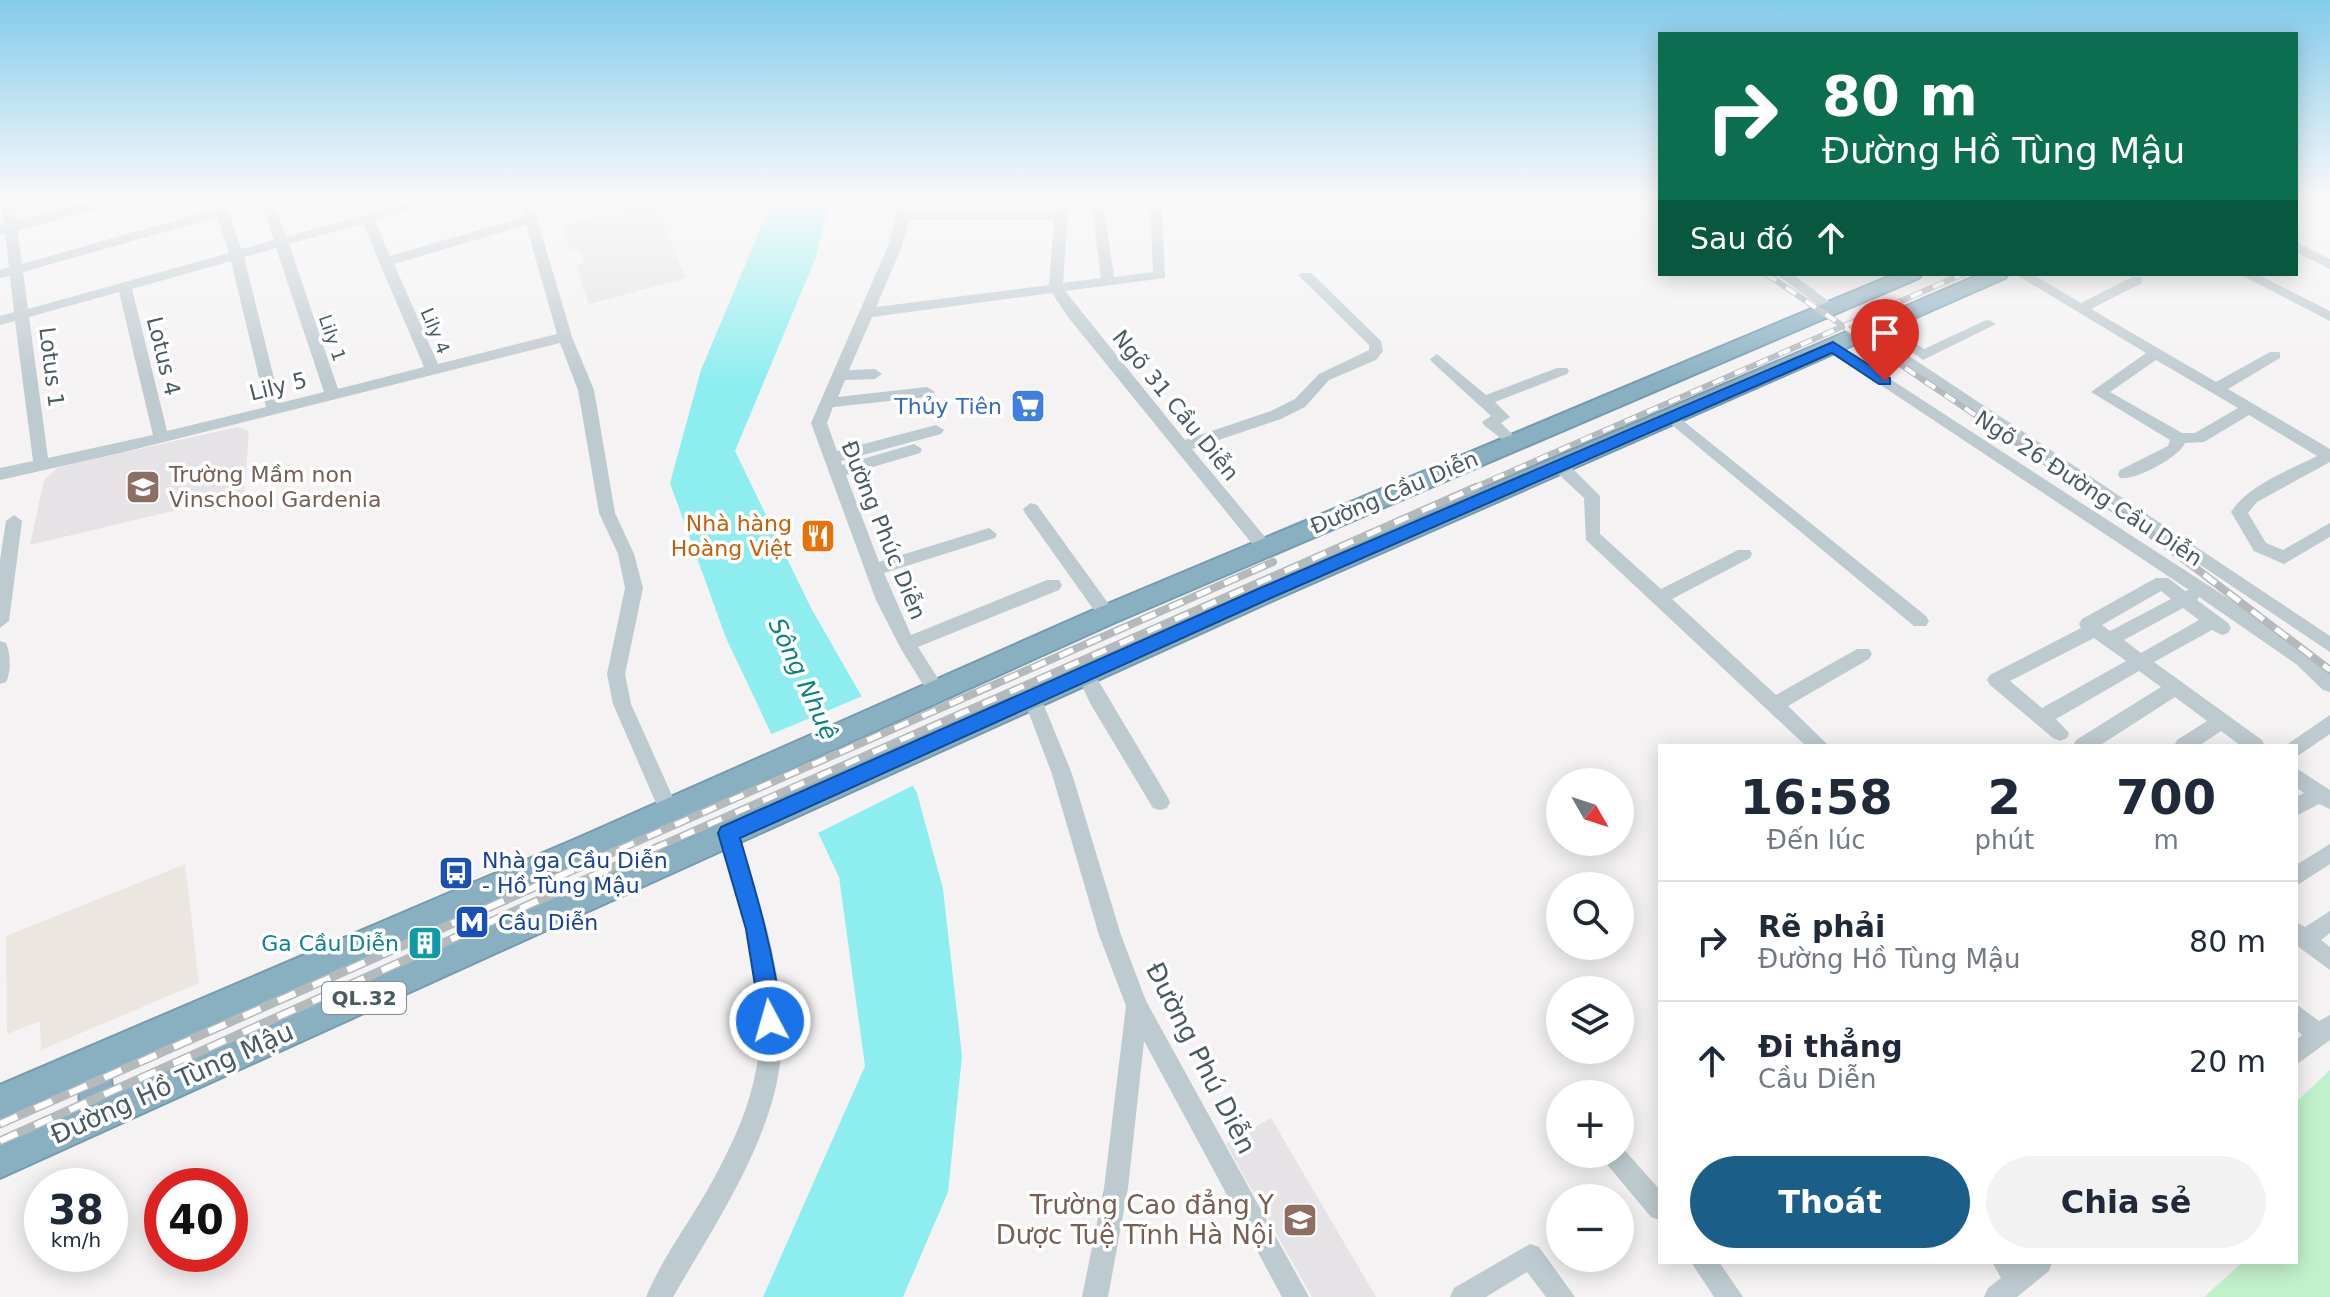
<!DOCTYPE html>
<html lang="vi">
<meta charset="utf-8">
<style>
:root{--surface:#fff;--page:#f2f2f3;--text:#1f2937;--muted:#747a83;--line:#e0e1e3;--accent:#1b5e88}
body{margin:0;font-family:"DejaVu Sans",sans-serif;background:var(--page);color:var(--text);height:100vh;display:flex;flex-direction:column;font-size:30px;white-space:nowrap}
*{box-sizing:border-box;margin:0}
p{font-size:26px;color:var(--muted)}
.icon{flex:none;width:44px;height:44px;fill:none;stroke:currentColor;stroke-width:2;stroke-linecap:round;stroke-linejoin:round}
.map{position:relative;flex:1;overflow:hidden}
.panel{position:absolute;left:1658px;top:744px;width:640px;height:520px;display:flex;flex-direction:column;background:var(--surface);border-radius:0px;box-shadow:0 4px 20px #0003}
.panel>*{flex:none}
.top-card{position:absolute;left:1658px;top:32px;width:640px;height:244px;border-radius:0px;box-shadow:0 4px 20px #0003;background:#0b6e4f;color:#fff;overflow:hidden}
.needle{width:52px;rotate:129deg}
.fabs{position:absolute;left:1546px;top:768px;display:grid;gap:16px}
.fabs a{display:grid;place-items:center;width:88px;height:88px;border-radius:50%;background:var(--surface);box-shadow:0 4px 20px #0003;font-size:40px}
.speed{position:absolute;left:24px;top:1168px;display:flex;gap:16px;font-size:40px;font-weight:700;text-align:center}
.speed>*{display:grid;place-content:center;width:104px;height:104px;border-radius:50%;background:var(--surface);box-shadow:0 4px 20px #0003;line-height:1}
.speed small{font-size:20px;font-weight:400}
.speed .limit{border:12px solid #d22;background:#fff;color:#111}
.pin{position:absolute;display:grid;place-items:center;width:68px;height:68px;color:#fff;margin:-82px -34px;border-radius:50% 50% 50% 0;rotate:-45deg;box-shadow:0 0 8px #0007}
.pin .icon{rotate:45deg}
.me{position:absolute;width:88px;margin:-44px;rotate:354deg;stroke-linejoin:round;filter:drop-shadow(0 0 6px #0008)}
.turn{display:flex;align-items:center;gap:28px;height:168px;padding:0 32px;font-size:36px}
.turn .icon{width:104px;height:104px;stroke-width:2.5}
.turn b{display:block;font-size:56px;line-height:68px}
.then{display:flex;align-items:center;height:76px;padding:0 32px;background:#0003;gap:16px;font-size:30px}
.eta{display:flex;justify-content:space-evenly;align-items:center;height:136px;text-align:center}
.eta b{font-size:48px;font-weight:600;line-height:56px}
.primary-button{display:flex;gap:16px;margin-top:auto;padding:16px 32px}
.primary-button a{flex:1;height:92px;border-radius:48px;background:var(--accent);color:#fff;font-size:32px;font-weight:600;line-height:92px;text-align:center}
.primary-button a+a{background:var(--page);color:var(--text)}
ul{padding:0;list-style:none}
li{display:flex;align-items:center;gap:24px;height:120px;padding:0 32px;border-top:2px solid var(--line)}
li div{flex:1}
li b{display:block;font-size:30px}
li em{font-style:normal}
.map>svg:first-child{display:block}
.commercial{fill:#ebe6e0}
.education{fill:#e5e3e5}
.green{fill:#c1f1ca}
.water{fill:#8eeeef}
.pier{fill:#f4f2f3}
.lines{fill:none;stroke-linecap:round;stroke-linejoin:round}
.highway-casing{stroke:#759bad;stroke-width:4}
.minor{fill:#bdcacf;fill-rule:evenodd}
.major{fill:#b2c8d1;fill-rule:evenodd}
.highway{fill:#89b0c1;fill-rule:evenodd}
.rail-far2-casing{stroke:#b4b9bc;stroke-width:6}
.rail-far1-casing{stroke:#b4b9bc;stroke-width:8}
.rail-casing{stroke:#b4b9bc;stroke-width:9}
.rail-far2{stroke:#fff;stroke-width:4;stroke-dasharray:12;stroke-linecap:butt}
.rail-far1{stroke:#fff;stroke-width:5;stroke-dasharray:15;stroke-linecap:butt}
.rail{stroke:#fff;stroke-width:6;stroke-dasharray:19;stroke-linecap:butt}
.route{fill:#1a73e8;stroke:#114b97;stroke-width:2}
.labels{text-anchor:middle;stroke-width:7;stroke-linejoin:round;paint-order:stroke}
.far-street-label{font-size:18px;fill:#495a60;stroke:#fff}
.shield{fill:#fff;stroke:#808c90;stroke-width:2}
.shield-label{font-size:20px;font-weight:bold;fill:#495a60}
.street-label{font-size:22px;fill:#495a60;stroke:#fff}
.shop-label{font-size:22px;fill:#366cbe;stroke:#fff;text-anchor:end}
.education-label{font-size:22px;fill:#785e54;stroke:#fff;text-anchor:start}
.food-label{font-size:22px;fill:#c56008;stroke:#fff;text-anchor:end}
.transit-label{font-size:22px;fill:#164399;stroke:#fff;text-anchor:start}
.culture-label{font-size:22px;fill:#0d838f;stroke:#fff;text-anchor:end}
.water-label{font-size:24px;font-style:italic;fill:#0b8282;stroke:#fff}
.near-street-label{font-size:26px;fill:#495a60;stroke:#fff}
.near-education-label{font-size:26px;fill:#785e54;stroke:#fff;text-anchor:end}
</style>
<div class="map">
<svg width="2330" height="1297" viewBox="0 0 2330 1297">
<rect width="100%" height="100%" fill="#f4f2f3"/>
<!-- commercial -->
<path class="commercial" d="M185 864 199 983 41 1050 40 1021 7 1034 6 936Z"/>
<!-- education -->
<g class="education">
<path d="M655 203 686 278 589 304 576 266 584 261 580 250 571 252 563 225Z"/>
<path d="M238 427 249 431 244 494 30 545 44 480 59 467Z"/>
<path d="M1271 1118 1376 1297H1312L1226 1144Z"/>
</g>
<!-- green -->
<path class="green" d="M2330 1070V1297H2204L2243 1262H2296V1102Z"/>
<!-- water -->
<path class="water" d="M772 201H830L816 257 735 451 811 608 917 793 943 889 962 1056 948 1192 903 1297H763L865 1066 839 877 726 638 670 483 701 370Z"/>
<!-- pier -->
<path class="pier" d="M865 695 916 784 814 835 767 736Z"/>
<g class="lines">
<!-- highway casing -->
<g class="highway-casing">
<path id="highway" d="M1895 274H1922L1919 278 1116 622 598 856 110 1071 113 1094 1256 586 1981 274H2008L2005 278 1274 600 0 1178V1143L80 1108 79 1084 0 1119V1085L578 838 1098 608Z"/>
</g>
<!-- minor -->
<g class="minor">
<path d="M1 201H13L22 264 215 209 213 201H225L241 249 274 240 261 201H273L286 237 414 201H435L375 220 390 256 524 217 520 201H532L572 337 594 390 615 513 634 554 643 588 625 674 631 704 679 811 676 817 669 819 662 817 613 704 607 674 625 588 618 554 599 513 578 390 560 343 120 453 0 480V468L33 461 15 321 0 325V316L14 312 10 276 0 278V270L9 267ZM217 217 229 253 28 309 23 272ZM363 224 424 367 338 389 289 244ZM526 225 557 334 438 364 394 264ZM276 248 324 392 280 403 244 257ZM231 261 266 407 167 431 132 289ZM119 292 153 435 48 458 29 317Z"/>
<path d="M895 201H907L909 212H1055L1057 201H1069L1063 283 1101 278 1091 201 1103 202 1114 277 1153 272 1150 201H1162L1165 278 1065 291 1185 440 1271 411 1295 399 1319 374 1369 350V345L1299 276 1301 273H1311L1381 341 1383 351 1376 360 1329 380 1305 407 1281 419 1192 449 1270 543 1272 547 1270 551H1258L1068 317 1052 293 872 317 849 370 875 369 882 374 875 379 845 380 838 397 927 387 935 392 927 397 833 407 827 423 837 451 936 425 944 430 941 434 841 461 842 465 914 444 922 449 920 453 846 475 879 562 989 528 997 534 995 538 884 573 911 635 1047 580H1059L1062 585 1059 590 918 647 946 691 944 696H930L901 649 876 600 811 423 888 246 896 216ZM909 220H1054L1049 285 876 307 902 246Z"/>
<path d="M1005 201H1040L1047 205C1038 212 1014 208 1005 201Z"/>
<path d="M2296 242 2330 259V269L2296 252Z"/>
<path d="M1776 274H1792L1838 308 1831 312 1826 311Z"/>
<path d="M2015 274H2032L2081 303 2132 277H2142V283L2091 309 2216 382 2270 352H2280V358L2228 389 2330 449V462L2257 502 2248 513 2266 543 2283 550 2330 523V537L2284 564 2254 551 2231 512C2249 484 2288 471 2317 456L2249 415 2204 442 2185 443C2180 457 2135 481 2120 478L2118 474 2120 470 2168 446 2170 440 2091 392 2146 353ZM2156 360 2238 408 2195 433H2182L2110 392Z"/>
<path d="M2239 274H2257L2330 311V321Z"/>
<path d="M1883 320 1924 349 1984 321 1989 320 1996 324 1923 360 1878 327 1876 324Z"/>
<path d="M1867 328 2330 636V652L1935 387 1862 335V329Z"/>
<path d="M1833 342 2237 604 2308 654 2330 674V692L2323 690 2296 664 2199 597 2197 600 2228 623 2231 628 2228 633 2222 635 2212 630 2154 662 2262 740 2265 746H2241L2221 731 2199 746H2174L2177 740 2207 721 2175 697 2099 746H2073L2076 740 2161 687 2139 671 2056 719 2069 733 2067 738 2060 741 2053 738 1990 685 1987 680 1990 675 2081 628 2079 624 2082 619 2156 578H2168L2185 591 2189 590 1828 350 1826 347ZM2161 591 2171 599 2110 631 2102 625ZM2183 608 2199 620 2141 653 2124 640ZM2094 638 2126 661 2042 708 2010 681Z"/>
<path d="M1437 354 1486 395 1557 368H1567L1569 371 1567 374 1495 402 1510 417 1501 423 1520 442 1512 447 1485 426 1482 422 1491 416 1432 362 1430 359Z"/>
<path d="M1671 411 1926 616 1929 621 1926 626H1914L1666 420 1663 416Z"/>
<path d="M1560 461 1566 462 1600 496V534L1661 589 1738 550H1750L1752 554 1750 558 1672 599 1776 695 1857 649H1869L1872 654 1869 659 1788 706 1829 746H1806L1586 540 1584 498 1554 470 1552 466Z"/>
<path d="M1031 503 1037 505 1113 610 1116 615 1113 620H1101L1025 513 1023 509Z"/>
<path d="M14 515 22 521 9 621 0 628V560L6 521Z"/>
<path d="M0 641 6 643C11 653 11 673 6 682L0 684Z"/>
<path d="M1086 668 1092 670 1167 796 1170 802 1167 808 1160 810 1153 808 1090 703 1077 675 1080 670Z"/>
<path d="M1032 691 1039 693 1041 698 1072 774 1121 935 1146 1001 1309 1297H1282L1144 1041 1128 1188 1108 1297H1082L1104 1188 1126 1006 1099 935 1052 774 1023 698 1025 693Z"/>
<path d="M2330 715V734L2296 757V746H2288L2289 743Z"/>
<path d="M2296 768 2330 790V809L2319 804 2296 816V797L2304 793 2296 787Z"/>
<path d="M728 824 735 827 738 833C760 903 787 978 781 1053 775 1137 714 1226 673 1297H646C663 1256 692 1219 713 1180 729 1150 745 1118 753 1084 774 1002 742 912 718 833L721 827Z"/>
<path d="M2330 844V864L2296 886V865Z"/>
<path d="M2330 911V933L2321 940 2330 947V970L2296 945V922L2305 927Z"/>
<path d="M2296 1004 2319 1021 2330 1015V1040L2296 1065V1040L2302 1035 2296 1029Z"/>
<path d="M1620 1145 1660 1190V1220L1651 1217 1605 1162 1601 1154H1620Z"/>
<path d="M1530 1244 1539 1247 1575 1297H1546L1527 1272 1486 1297H1450L1454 1288Z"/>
<path d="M1691 1262H1719L1743 1297H1714Z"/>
<path d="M1992 1262H2052L2049 1271 2017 1297H1984L1988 1288 2001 1278Z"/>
</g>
<!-- major -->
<path class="major" d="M91 201H117L115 204 0 235V225Z"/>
<!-- highway -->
<use href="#highway" class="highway"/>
<!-- rail-far2 casing -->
<g class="rail-far2-casing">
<g id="rail-far2">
<path d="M1766 274 2085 489"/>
<path d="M1471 489 1963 274"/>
</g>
</g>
<!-- rail-far1 casing -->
<g class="rail-far1-casing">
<g id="rail-far1">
<path d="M2082 487 2148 532 2330 670"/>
<path d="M620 849 1273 562"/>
<path d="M653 849 1476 487"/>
</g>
</g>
<!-- rail casing -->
<g class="rail-casing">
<g id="rail">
<path d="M0 1124 625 847"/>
<path d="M0 1141 658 847"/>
</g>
</g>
<!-- rail-far2 -->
<use href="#rail-far2" class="rail-far2"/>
<!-- rail-far1 -->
<use href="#rail-far1" class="rail-far1"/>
<!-- rail -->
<use href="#rail" class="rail"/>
</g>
<!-- sky -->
<linearGradient id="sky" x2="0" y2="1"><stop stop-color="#84cbeb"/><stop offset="0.52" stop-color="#faf9fa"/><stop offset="1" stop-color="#faf9fa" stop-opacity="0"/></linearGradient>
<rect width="2330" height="383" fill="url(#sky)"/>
<!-- route -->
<path class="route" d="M1833 342 1890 378V384H1879L1832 353 1271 598 740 838C758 899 775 957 782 1021L778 1029 770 1032 762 1029 746 929 718 833 721 827 1258 589Z"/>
<!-- icons -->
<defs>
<g id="supermarket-square" transform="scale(1.8)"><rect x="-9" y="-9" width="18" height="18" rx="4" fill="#3f7fe0" stroke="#fff"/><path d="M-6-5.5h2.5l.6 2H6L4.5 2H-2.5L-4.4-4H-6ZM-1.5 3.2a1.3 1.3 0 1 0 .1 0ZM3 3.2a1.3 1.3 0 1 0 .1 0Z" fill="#fff"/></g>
<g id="school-square" transform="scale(1.8)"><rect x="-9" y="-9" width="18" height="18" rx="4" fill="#8d6e63" stroke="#fff"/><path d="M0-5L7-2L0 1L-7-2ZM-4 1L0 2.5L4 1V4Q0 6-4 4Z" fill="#fff"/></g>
<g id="restaurant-square" transform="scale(1.8)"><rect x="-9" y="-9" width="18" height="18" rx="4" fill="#e8710a" stroke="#fff"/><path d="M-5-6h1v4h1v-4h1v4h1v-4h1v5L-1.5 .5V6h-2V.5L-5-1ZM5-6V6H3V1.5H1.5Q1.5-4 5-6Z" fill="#fff"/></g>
<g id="bus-square" transform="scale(1.8)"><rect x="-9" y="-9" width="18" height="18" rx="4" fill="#1a4fb4" stroke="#fff"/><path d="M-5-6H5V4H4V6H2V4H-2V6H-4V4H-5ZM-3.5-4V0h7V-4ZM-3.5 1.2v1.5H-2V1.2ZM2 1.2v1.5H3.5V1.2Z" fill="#fff"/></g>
<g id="metro-square" transform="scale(1.8)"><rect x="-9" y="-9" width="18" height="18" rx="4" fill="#1a4fb4" stroke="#fff"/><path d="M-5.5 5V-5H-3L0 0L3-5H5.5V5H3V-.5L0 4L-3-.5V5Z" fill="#fff"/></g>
<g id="building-square" transform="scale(1.8)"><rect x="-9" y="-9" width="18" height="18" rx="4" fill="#0f9aa8" stroke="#fff"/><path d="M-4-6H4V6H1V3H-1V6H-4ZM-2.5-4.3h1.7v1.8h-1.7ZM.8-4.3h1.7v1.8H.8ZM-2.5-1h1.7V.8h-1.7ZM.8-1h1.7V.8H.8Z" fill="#fff"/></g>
<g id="university-square" transform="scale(1.8)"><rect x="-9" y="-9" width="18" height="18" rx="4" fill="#8d6e63" stroke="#fff"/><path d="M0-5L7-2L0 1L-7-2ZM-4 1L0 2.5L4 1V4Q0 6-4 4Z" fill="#fff"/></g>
</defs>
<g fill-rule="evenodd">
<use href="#supermarket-square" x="1028" y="406"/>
<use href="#school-square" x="143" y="487"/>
<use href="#restaurant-square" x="818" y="536"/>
<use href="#bus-square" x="456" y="873"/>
<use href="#metro-square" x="472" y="922"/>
<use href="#building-square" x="425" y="943"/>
<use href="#university-square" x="1300" y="1220"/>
</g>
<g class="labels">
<!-- far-street labels -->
<g class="far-street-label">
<text transform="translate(435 331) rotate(67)" y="6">Lily 4</text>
<text transform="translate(332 338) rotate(71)" y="6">Lily 1</text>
</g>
<!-- shield labels -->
<rect class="shield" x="322" y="982" width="84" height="32" rx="6"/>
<g class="shield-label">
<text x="364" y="1005">QL.32</text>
</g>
<!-- street labels -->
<g class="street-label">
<text transform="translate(164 356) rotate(76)" y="8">Lotus 4</text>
<text transform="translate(52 367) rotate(83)" y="8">Lotus 1</text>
<text transform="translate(278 386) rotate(-14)" y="8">Lily 5</text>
<text transform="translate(1176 405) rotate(51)" y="8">Ngõ 31 Cầu Diễn</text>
<text transform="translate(2089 488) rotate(33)" y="8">Ngõ 26 Đường Cầu Diễn</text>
<text transform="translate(1394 492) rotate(-23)" y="8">Đường Cầu Diễn</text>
<text transform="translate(884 530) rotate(68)" y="8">Đường Phúc Diễn</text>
</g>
<!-- shop labels -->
<g class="shop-label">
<text x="1002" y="414">Thủy Tiên</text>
</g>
<!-- education labels -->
<g class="education-label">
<text x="169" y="482">Trường Mầm non<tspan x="169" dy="25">Vinschool Gardenia</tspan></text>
</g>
<!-- food labels -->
<g class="food-label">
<text x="792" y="531">Nhà hàng<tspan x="792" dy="25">Hoàng Việt</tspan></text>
</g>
<!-- transit labels -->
<g class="transit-label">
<text x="482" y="868">Nhà ga Cầu Diễn<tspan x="482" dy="25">- Hồ Tùng Mậu</tspan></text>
<text x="498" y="930">Cầu Diễn</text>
</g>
<!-- culture labels -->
<g class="culture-label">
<text x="399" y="951">Ga Cầu Diễn</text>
</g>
<!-- water labels -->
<g class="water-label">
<text transform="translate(803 679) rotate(65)" y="8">Sông Nhuệ</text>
</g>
<!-- near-street labels -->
<g class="near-street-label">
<text transform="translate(1201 1058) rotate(63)" y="9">Đường Phú Diễn</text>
<text transform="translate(172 1083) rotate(-24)" y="9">Đường Hồ Tùng Mậu</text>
</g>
<!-- near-education labels -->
<g class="near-education-label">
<text x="1274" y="1214">Trường Cao đẳng Y<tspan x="1274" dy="30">Dược Tuệ Tĩnh Hà Nội</tspan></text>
</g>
</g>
</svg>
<div class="fabs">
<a><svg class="needle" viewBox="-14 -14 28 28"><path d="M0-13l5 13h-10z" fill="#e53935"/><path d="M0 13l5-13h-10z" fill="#747a83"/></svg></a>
<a><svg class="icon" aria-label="search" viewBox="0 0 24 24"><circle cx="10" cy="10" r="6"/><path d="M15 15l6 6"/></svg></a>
<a><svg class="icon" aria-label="layers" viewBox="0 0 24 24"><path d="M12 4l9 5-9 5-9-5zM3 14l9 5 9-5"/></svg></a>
<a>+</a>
<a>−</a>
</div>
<div class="speed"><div>38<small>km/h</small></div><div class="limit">40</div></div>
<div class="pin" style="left:1885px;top:381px;background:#d93025"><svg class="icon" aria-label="arrive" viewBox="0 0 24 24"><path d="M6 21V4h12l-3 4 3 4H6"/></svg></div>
<svg class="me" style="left:770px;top:1021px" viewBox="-20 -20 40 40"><circle r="17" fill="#1a73e8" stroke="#fff" stroke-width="3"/><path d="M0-11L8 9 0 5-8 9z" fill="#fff"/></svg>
<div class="top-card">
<div class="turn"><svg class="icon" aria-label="right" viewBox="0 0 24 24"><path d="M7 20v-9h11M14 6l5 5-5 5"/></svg><div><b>80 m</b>Đường Hồ Tùng Mậu</div></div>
<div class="then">Sau đó<svg class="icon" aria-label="ahead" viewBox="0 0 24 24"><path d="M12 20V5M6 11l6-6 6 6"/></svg></div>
</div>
<section class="panel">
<div class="eta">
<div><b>16:58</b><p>Đến lúc</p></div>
<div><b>2</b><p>phút</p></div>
<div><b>700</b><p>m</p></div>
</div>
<ul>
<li><svg class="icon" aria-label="right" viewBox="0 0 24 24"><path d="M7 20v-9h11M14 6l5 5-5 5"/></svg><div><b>Rẽ phải</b><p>Đường Hồ Tùng Mậu</p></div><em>80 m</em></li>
<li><svg class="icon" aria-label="ahead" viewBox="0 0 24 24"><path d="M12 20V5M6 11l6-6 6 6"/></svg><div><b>Đi thẳng</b><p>Cầu Diễn</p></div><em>20 m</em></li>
</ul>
<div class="primary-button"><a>Thoát</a><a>Chia sẻ</a></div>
</section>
</div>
